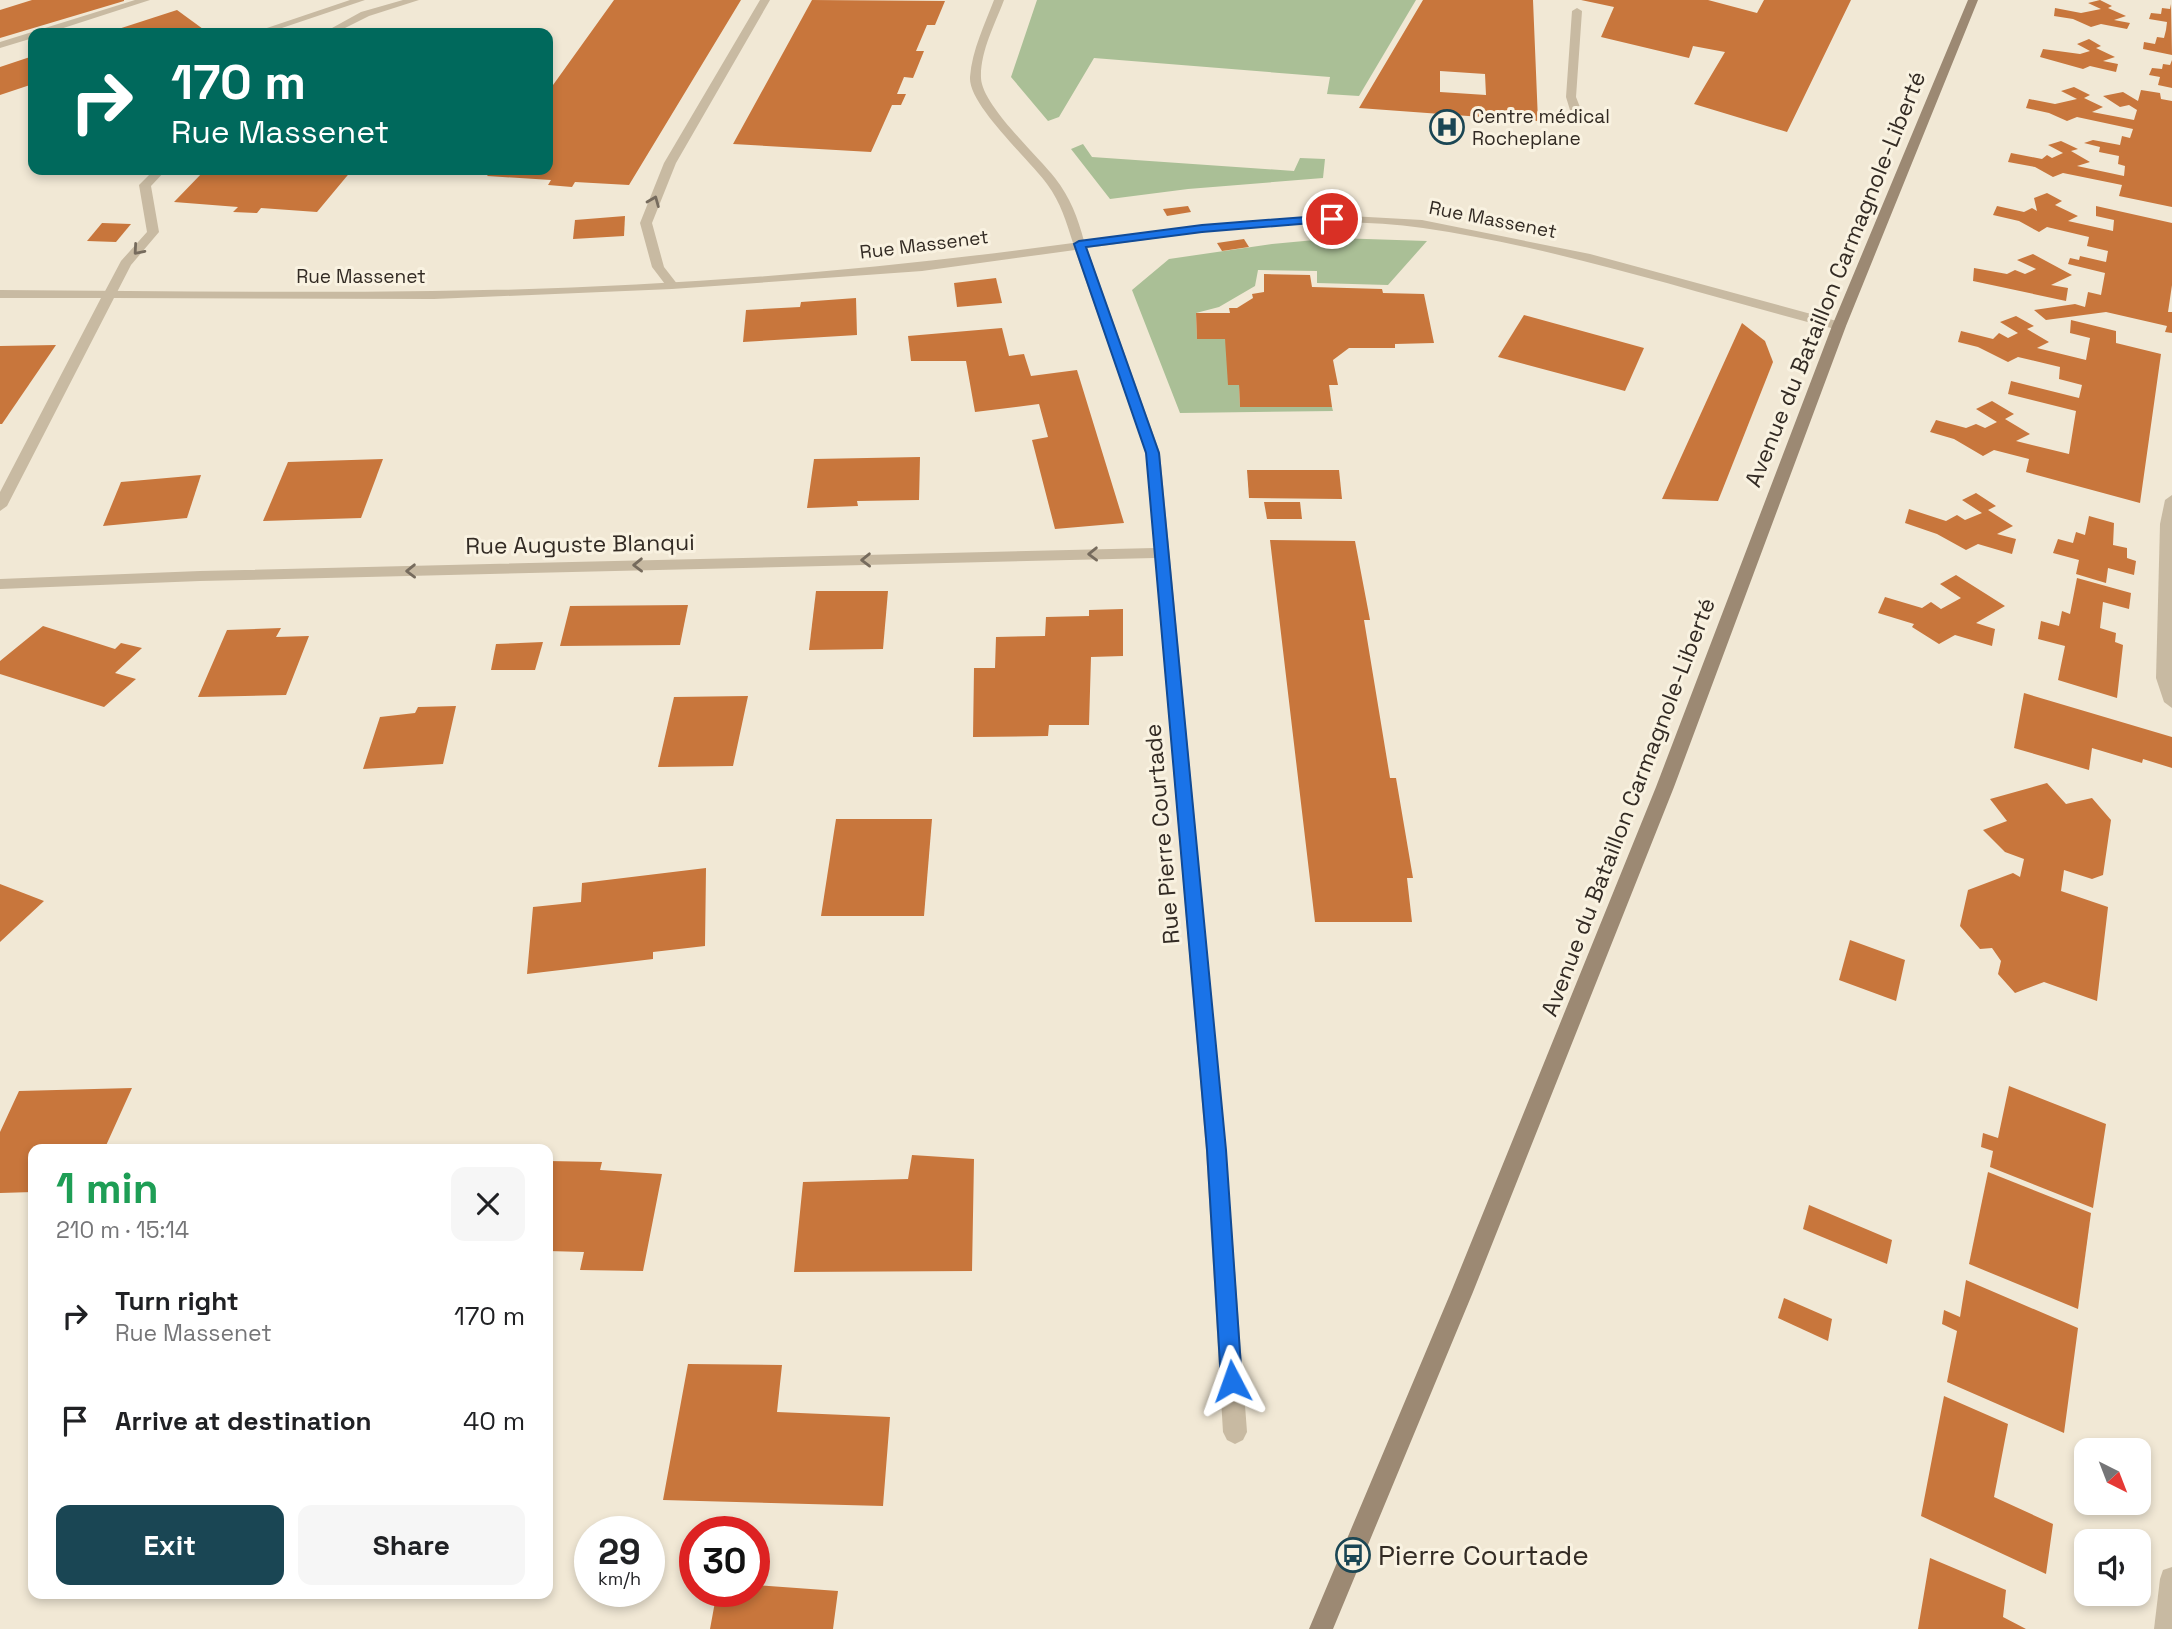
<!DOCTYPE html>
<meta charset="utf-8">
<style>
:root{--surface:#fff;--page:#f6f6f6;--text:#202124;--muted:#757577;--accent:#1a4654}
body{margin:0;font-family:"Space Grotesk",sans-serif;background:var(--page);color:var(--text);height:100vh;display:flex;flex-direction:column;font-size:26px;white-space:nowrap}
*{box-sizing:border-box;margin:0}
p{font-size:23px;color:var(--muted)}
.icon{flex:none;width:38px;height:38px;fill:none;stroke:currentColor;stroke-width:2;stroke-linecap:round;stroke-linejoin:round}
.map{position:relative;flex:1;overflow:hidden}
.drawer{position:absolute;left:28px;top:1144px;width:525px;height:455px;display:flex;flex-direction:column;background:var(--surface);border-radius:14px;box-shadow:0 4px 10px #0003}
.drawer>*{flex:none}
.banner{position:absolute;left:28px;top:28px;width:525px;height:147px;border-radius:14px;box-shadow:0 4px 10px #0003;background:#00695c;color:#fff;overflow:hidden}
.needle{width:46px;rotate:138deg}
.controls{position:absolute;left:2074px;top:1438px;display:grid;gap:14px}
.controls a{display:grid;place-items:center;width:77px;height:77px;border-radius:14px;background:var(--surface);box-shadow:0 4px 10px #0003;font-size:35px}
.speed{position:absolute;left:574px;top:1516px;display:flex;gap:14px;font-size:35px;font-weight:700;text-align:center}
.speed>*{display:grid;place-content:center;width:91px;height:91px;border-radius:50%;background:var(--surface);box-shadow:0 4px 10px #0003;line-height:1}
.speed small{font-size:18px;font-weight:400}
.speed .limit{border:10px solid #d22;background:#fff;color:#111}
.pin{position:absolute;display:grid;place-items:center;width:60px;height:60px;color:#fff;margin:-30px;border:4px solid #fff;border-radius:50%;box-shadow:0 2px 7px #0007}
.me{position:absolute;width:77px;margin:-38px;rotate:356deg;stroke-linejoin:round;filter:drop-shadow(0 0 5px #0008)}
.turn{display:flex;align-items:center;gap:24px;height:147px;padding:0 28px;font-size:32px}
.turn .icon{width:91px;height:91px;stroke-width:2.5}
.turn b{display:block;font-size:49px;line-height:60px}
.round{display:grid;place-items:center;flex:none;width:74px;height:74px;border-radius:14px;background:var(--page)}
.head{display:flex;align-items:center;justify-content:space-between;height:119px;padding:0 28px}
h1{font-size:42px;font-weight:800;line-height:52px;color:#1e9e55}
.primary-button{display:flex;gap:14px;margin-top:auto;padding:14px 28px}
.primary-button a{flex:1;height:80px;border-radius:14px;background:var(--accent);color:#fff;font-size:28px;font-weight:800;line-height:80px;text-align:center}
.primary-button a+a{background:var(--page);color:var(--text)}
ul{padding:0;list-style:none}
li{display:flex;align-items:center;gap:21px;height:105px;padding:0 28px}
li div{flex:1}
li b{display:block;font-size:26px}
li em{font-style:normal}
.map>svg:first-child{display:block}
.green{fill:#aabf96}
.building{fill:#c8763c;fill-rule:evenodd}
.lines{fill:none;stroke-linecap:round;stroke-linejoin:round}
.lane{fill:#c8baa2;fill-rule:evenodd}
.street{fill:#c8baa2;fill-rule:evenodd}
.secondary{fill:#9c8973;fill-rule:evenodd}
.oneway{stroke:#766b5d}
.route{fill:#1a73e8;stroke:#114b97;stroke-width:2}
.labels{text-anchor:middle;stroke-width:6;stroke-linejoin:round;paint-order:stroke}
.far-poi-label{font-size:19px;fill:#332b24;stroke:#f9f2e1;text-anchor:start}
.far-street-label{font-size:19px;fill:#332b24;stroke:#f9f2e1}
.street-label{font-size:23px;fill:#332b24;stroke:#f9f2e1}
.near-poi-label{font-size:28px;fill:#332b24;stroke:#f9f2e1;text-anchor:start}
</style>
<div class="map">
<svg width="2172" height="1629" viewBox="0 0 2172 1629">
<rect width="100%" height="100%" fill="#f1e8d5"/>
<!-- green -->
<g class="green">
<path d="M1037 0H1416L1359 96 1327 94 1330 77 1094 58 1059 117 1048 121 1011 77Z"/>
<path d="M1083 144 1092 157 1294 171 1300 158 1325 159 1323 178 1188 189 1110 199 1071 149Z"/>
<path d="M1336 238 1427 241 1388 285 1317 283V271L1258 270 1255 286 1219 307 1196 313 1197 339H1225L1239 385 1240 407H1332L1333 411 1180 413 1132 290 1169 259 1272 244Z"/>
</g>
<!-- building -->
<g class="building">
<path d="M32 0H124V1L0 38V10Z"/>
<path d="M614 0H741L629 185 575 182 572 187 548 185 551 180 487 176 492 170H548V92Z"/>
<path d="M812 0 945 1 935 25H927L916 51H924L913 78 904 77 897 94H906L901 105H892L871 152 733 144Z"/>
<path d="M1423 0H1533L1538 121 1359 108ZM1440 71 1485 74 1486 95 1440 92Z"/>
<path d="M1581 0H1708L1757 13 1764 0H1851L1787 132 1694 104 1725 52 1693 46 1689 58 1601 37 1614 7Z"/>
<path d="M2100 0 2112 6 2108 8 2126 16 2114 20 2130 23 2127 29 2101 24 2091 27 2073 19 2054 16 2055 8 2081 13 2101 9 2088 3Z"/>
<path d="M2171 4 2172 55 2143 49 2144 42 2155 44 2157 37 2164 38 2166 30 2167 22 2149 19 2151 13 2161 14 2162 8 2170 9Z"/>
<path d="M177 10 203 29 190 33H106Z"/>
<path d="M2089 39 2101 46 2096 48 2115 57 2103 61 2118 64 2116 72 2090 66 2083 69 2040 57 2043 49 2080 54 2090 51 2077 44Z"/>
<path d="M33 56V84L0 95V67Z"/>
<path d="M2172 60V88L2158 85 2160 77 2149 75 2152 68 2162 69 2163 64 2170 65Z"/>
<path d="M2074 87 2090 95 2084 98 2103 107 2092 112 2134 120 2137 110 2129 105 2120 107 2103 96 2123 92 2138 101 2141 90 2160 93 2161 99 2172 101V207L2119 196 2122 185 2063 173 2053 177 2035 167 2008 162 2011 153 2042 159 2047 155 2052 158 2063 153 2048 145 2061 141 2078 149 2071 151 2090 162 2077 166 2124 176 2125 166 2118 164 2119 156 2099 152 2100 147 2084 143 2093 140 2120 145 2122 136 2130 138 2133 129 2077 117 2067 121 2049 113 2026 108 2029 99 2055 104 2077 99 2061 91Z"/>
<path d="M205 170H352L317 212 261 208 257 213 233 212 238 207 174 202Z"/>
<path d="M2047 193 2062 201 2055 205 2078 216 2068 221 2113 231 2114 220 2096 216V206L2172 223V285L2168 312H2172V333L2165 332 2167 326 2106 312 2046 320 2034 310 2075 304 2085 307 2088 292 2101 295 2105 273 2068 264 2070 258 2079 260 2080 256 2106 262 2108 251 2087 246 2089 237 2047 227 2039 232 2019 221 1993 215 1997 206 2024 212 2032 208 2037 211 2034 198Z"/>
<path d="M1188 206 1191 212 1167 216 1163 209Z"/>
<path d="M625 216 624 236 573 239 575 220Z"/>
<path d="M102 223 131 224 116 242 87 241Z"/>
<path d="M1244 239 1249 247 1222 251 1217 243Z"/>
<path d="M2033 254 2072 275 2051 285 2068 288 2066 301 1973 281 1974 268 2007 274 2015 270 2025 274 2036 269 2017 260Z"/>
<path d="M1264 274 1310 275 1312 287 1382 289 1383 293 1424 294 1434 343 1395 344V348H1349L1333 360 1338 385H1329L1332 407H1240L1239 385H1228L1225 339H1197L1196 313H1230L1229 308H1237L1253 298 1252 294 1264 292Z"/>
<path d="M996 278 1002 303 957 307 954 283Z"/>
<path d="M856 298 857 335 743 342 746 310 800 307 801 302Z"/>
<path d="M1524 315 1644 348 1625 391 1498 357Z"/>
<path d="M2016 316 2034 326 2027 329 2049 342 2037 348 2086 360 2090 338 2070 333 2071 320 2116 331V343L2161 354 2140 503 2026 472 2029 459 1994 450 1983 456 1954 439 1930 432 1936 420 1966 428 1976 424 1985 428 1997 422 1976 409 1992 401 2014 414 2005 419 2030 434 2016 441 2069 454 2076 411 2008 394 2011 381 2079 398 2082 385 2059 379 2060 367 2018 357 2008 362 1978 347 1958 342 1961 331 1993 339 1999 333 2008 338 2018 333 2000 322Z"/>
<path d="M1742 323 1765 341 1773 362 1718 501 1662 499Z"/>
<path d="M1002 328 1009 356 1024 354 1031 376 1077 370 1124 523 1055 529 1032 440 1048 437 1039 404 975 412 966 361H911L908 336Z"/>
<path d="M56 345 2 424H0V346Z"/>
<path d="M920 457 919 500 857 501 858 506 807 508 814 459Z"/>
<path d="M383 459 361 518 263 521 288 462Z"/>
<path d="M1247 470H1339L1342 499 1249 498Z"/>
<path d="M201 475 187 518 103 526 121 482Z"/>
<path d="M1976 493 1996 506 1988 510 2013 526 1997 534 2016 539 2012 554 1978 544 1966 550 1937 534 1905 523 1909 509 1946 521 1957 515 1965 520 1982 513 1962 500Z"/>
<path d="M1264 502H1300L1302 519H1267Z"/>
<path d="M2089 516 2114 523 2113 545 2127 548V558L2136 561 2134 575 2108 568 2106 583 2076 574 2079 560 2053 553 2058 539 2073 543 2076 532 2085 535Z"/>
<path d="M1270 540 1355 541 1370 620H1364L1390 778H1396L1413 878H1407L1412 922H1315Z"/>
<path d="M1956 575 2005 606 1976 623 1995 629 1992 646 1955 635 1939 644 1912 627 1914 624 1878 613 1885 597 1922 608 1931 602 1941 609 1961 598 1940 584Z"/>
<path d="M2077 578 2131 593 2129 609 2103 602 2100 628 2116 633 2115 642 2123 645 2117 698 2058 680 2065 646 2038 639 2041 621 2059 626 2062 611 2070 614Z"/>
<path d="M816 591H888L883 649 809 650Z"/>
<path d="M688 605 680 645 560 646 570 606Z"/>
<path d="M1123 609V656L1091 657 1089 725H1049L1048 736 973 737 974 668H995L996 637 1045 636 1046 617 1089 616V610Z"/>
<path d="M43 626 115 649 121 643 142 648 115 673 136 679 104 707 0 674V661Z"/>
<path d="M281 628 276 637 309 636 286 695 198 697 227 630Z"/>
<path d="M543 642 535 670H491L496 644Z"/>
<path d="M2024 693 2172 737V768L2143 759 2142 763 2092 748 2089 770 2014 748Z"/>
<path d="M748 696 733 766 658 767 674 697Z"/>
<path d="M456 706 443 764 363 769 380 717 415 713 418 707Z"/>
<path d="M2047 783 2066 804 2092 798 2111 820 2103 875 2092 879 2064 870 2061 891 2108 907 2097 1001 2044 982 2015 993 1998 974 2001 961 1992 948 1980 949 1960 926 1968 890 2013 873 2020 877 2024 859 2005 852 1983 830 2007 821 1990 799Z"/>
<path d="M836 819H932L924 916H821Z"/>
<path d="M706 868 705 946 653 952V959L527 974 533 907 581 902 582 883Z"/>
<path d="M0 884 44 901 0 942Z"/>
<path d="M1850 940 1905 960 1896 1001 1839 980Z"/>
<path d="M2009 1086 2106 1124 2093 1208 1990 1167 1993 1151 1981 1147 1983 1133 1998 1138Z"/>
<path d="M132 1088 104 1150H33V1192L0 1193V1132L19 1091Z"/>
<path d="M912 1155 974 1159 972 1271 794 1272 803 1182 908 1179Z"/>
<path d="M548 1161 602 1162 600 1170 662 1174 643 1271 580 1270 584 1252 548 1251Z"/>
<path d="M1988 1172 2091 1213 2078 1309 1969 1264Z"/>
<path d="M1809 1205 1892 1240 1887 1264 1803 1229Z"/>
<path d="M1966 1280 2078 1328 2064 1433 1947 1382 1957 1331 1942 1324 1944 1310 1960 1317Z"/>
<path d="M1784 1298 1832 1319 1828 1341 1778 1318Z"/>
<path d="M688 1364 782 1365 777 1412 890 1417 883 1506 663 1500Z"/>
<path d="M1944 1396 2008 1424 1994 1497 2053 1524 2046 1574 1921 1516Z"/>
<path d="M1930 1558 2006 1590 2003 1617 2026 1629H1918Z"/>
<path d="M754 1585 838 1591 833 1629H710L717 1591H754Z"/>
</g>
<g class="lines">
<!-- lane -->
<g class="lane">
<path d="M350 0H365L270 32 261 30Z"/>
<path d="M403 0H419L369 16 335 33H323L361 12Z"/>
<path d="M760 0H770L676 163 652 223 664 267 678 285 676 288H668L652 267 640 223 664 163Z"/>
<path d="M1577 8 1582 11 1576 97 1585 120 1579 123 1573 120 1566 97 1572 11Z"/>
<path d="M154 170H166L151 186 159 232 131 265 114 298H104L103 295 121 261 147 232 139 185Z"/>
</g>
<!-- street -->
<g class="street">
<path d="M135 0H150L48 33H33V38L0 48V42Z"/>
<path d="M994 0H1004C995 24 980 52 981 78 982 105 1037 155 1055 178 1070 197 1078 218 1084 241L1202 225 1332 215 1422 220 1590 254 1844 323 1846 326 1839 330C1701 295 1565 249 1423 228 1316 212 1193 234 1087 248L1160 453 1226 1150 1247 1432 1243 1440 1235 1444 1227 1440 1223 1432 1206 1150 1155 558 200 581 0 589V579L200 571 1154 548 1146 453 1075 250 922 271 672 289 434 299 114 298 7 506 0 511V492L101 298H0V290C144 291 288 293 432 291 646 289 861 272 1073 243 1066 221 1061 203 1047 184 1030 160 968 105 970 77 972 50 985 24 994 0Z"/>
<path d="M2172 495V708L2164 702 2156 678 2160 524 2165 500Z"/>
<path d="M2172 1567V1629H2154L2160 1579 2163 1570Z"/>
</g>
<!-- secondary -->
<path class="secondary" d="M1968 0H1978L1846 326 1674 787 1473 1292 1333 1629H1309L1451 1292 1656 787 1832 326Z"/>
</g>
<!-- one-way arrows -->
<defs><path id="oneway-chevron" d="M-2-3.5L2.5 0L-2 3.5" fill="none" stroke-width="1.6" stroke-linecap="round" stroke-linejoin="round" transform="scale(1.75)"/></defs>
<g class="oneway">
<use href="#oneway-chevron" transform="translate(654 201) rotate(-68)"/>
<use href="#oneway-chevron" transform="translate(138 250) rotate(131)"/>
<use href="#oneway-chevron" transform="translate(1093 554) rotate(179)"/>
<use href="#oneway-chevron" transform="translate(866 560) rotate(179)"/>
<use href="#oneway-chevron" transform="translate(638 565) rotate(179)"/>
<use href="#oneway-chevron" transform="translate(411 571) rotate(179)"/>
</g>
<!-- route -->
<path class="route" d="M1332 215 1338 219 1336 221 1202 232 1086 247 1159 453 1226 1150 1242 1381 1239 1388 1232 1391 1224 1388 1221 1381 1207 1150 1146 453 1074 244 1079 241 1202 225Z"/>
<!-- icons -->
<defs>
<g id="hospital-ring" transform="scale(1.75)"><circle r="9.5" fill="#f9f2e1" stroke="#1a4654" stroke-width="1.5"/><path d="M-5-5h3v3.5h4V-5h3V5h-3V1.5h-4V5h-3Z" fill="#1a4654"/></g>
<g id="bus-ring" transform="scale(1.75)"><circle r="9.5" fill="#f9f2e1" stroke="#1a4654" stroke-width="1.5"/><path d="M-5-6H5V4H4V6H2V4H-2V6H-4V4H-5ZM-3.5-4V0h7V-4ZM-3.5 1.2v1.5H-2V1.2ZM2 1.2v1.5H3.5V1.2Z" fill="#1a4654"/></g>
</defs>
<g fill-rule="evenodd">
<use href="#hospital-ring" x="1447" y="127"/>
<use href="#bus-ring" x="1353" y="1555"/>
</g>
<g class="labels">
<!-- far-poi labels -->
<g class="far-poi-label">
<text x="1472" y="123">Centre médical<tspan x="1472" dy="22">Rocheplane</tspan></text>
</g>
<!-- far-street labels -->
<g class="far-street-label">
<text transform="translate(1493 219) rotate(11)" y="7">Rue Massenet</text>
<text transform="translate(924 244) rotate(-7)" y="7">Rue Massenet</text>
<text x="361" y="283">Rue Massenet</text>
</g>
<!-- street labels -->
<g class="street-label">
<text transform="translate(1835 279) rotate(-68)" y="8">Avenue du Bataillon Carmagnole-Liberté</text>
<text transform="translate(580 544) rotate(-1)" y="8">Rue Auguste Blanqui</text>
<text transform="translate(1628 807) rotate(-69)" y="8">Avenue du Bataillon Carmagnole-Liberté</text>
<text transform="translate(1162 834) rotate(-95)" y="8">Rue Pierre Courtade</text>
</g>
<!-- near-poi labels -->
<g class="near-poi-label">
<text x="1378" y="1565">Pierre Courtade</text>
</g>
</g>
</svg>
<div class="controls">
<a><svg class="needle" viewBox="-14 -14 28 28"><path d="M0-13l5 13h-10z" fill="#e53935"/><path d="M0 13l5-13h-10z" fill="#757577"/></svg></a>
<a><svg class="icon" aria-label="sound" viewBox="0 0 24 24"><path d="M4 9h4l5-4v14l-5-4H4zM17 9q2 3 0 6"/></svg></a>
</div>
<div class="speed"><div>29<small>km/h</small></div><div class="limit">30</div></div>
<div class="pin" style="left:1332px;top:219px;background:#d93025"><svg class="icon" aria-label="arrive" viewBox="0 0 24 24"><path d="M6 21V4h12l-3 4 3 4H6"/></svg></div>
<svg class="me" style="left:1232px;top:1381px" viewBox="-20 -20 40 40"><path d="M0-17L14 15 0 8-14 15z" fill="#1a73e8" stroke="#fff" stroke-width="4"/></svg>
<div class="banner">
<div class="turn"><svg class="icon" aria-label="right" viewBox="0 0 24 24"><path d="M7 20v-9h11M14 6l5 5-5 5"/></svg><div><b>170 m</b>Rue Massenet</div></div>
</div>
<section class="drawer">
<div class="head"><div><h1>1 min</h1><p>210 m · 15:14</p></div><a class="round"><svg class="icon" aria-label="close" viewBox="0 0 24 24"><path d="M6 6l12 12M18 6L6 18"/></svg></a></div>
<ul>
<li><svg class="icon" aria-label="right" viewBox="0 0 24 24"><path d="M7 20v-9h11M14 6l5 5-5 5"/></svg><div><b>Turn right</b><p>Rue Massenet</p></div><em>170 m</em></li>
<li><svg class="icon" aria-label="arrive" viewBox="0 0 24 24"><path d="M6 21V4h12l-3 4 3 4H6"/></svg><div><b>Arrive at destination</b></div><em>40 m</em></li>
</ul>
<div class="primary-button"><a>Exit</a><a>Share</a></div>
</section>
</div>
